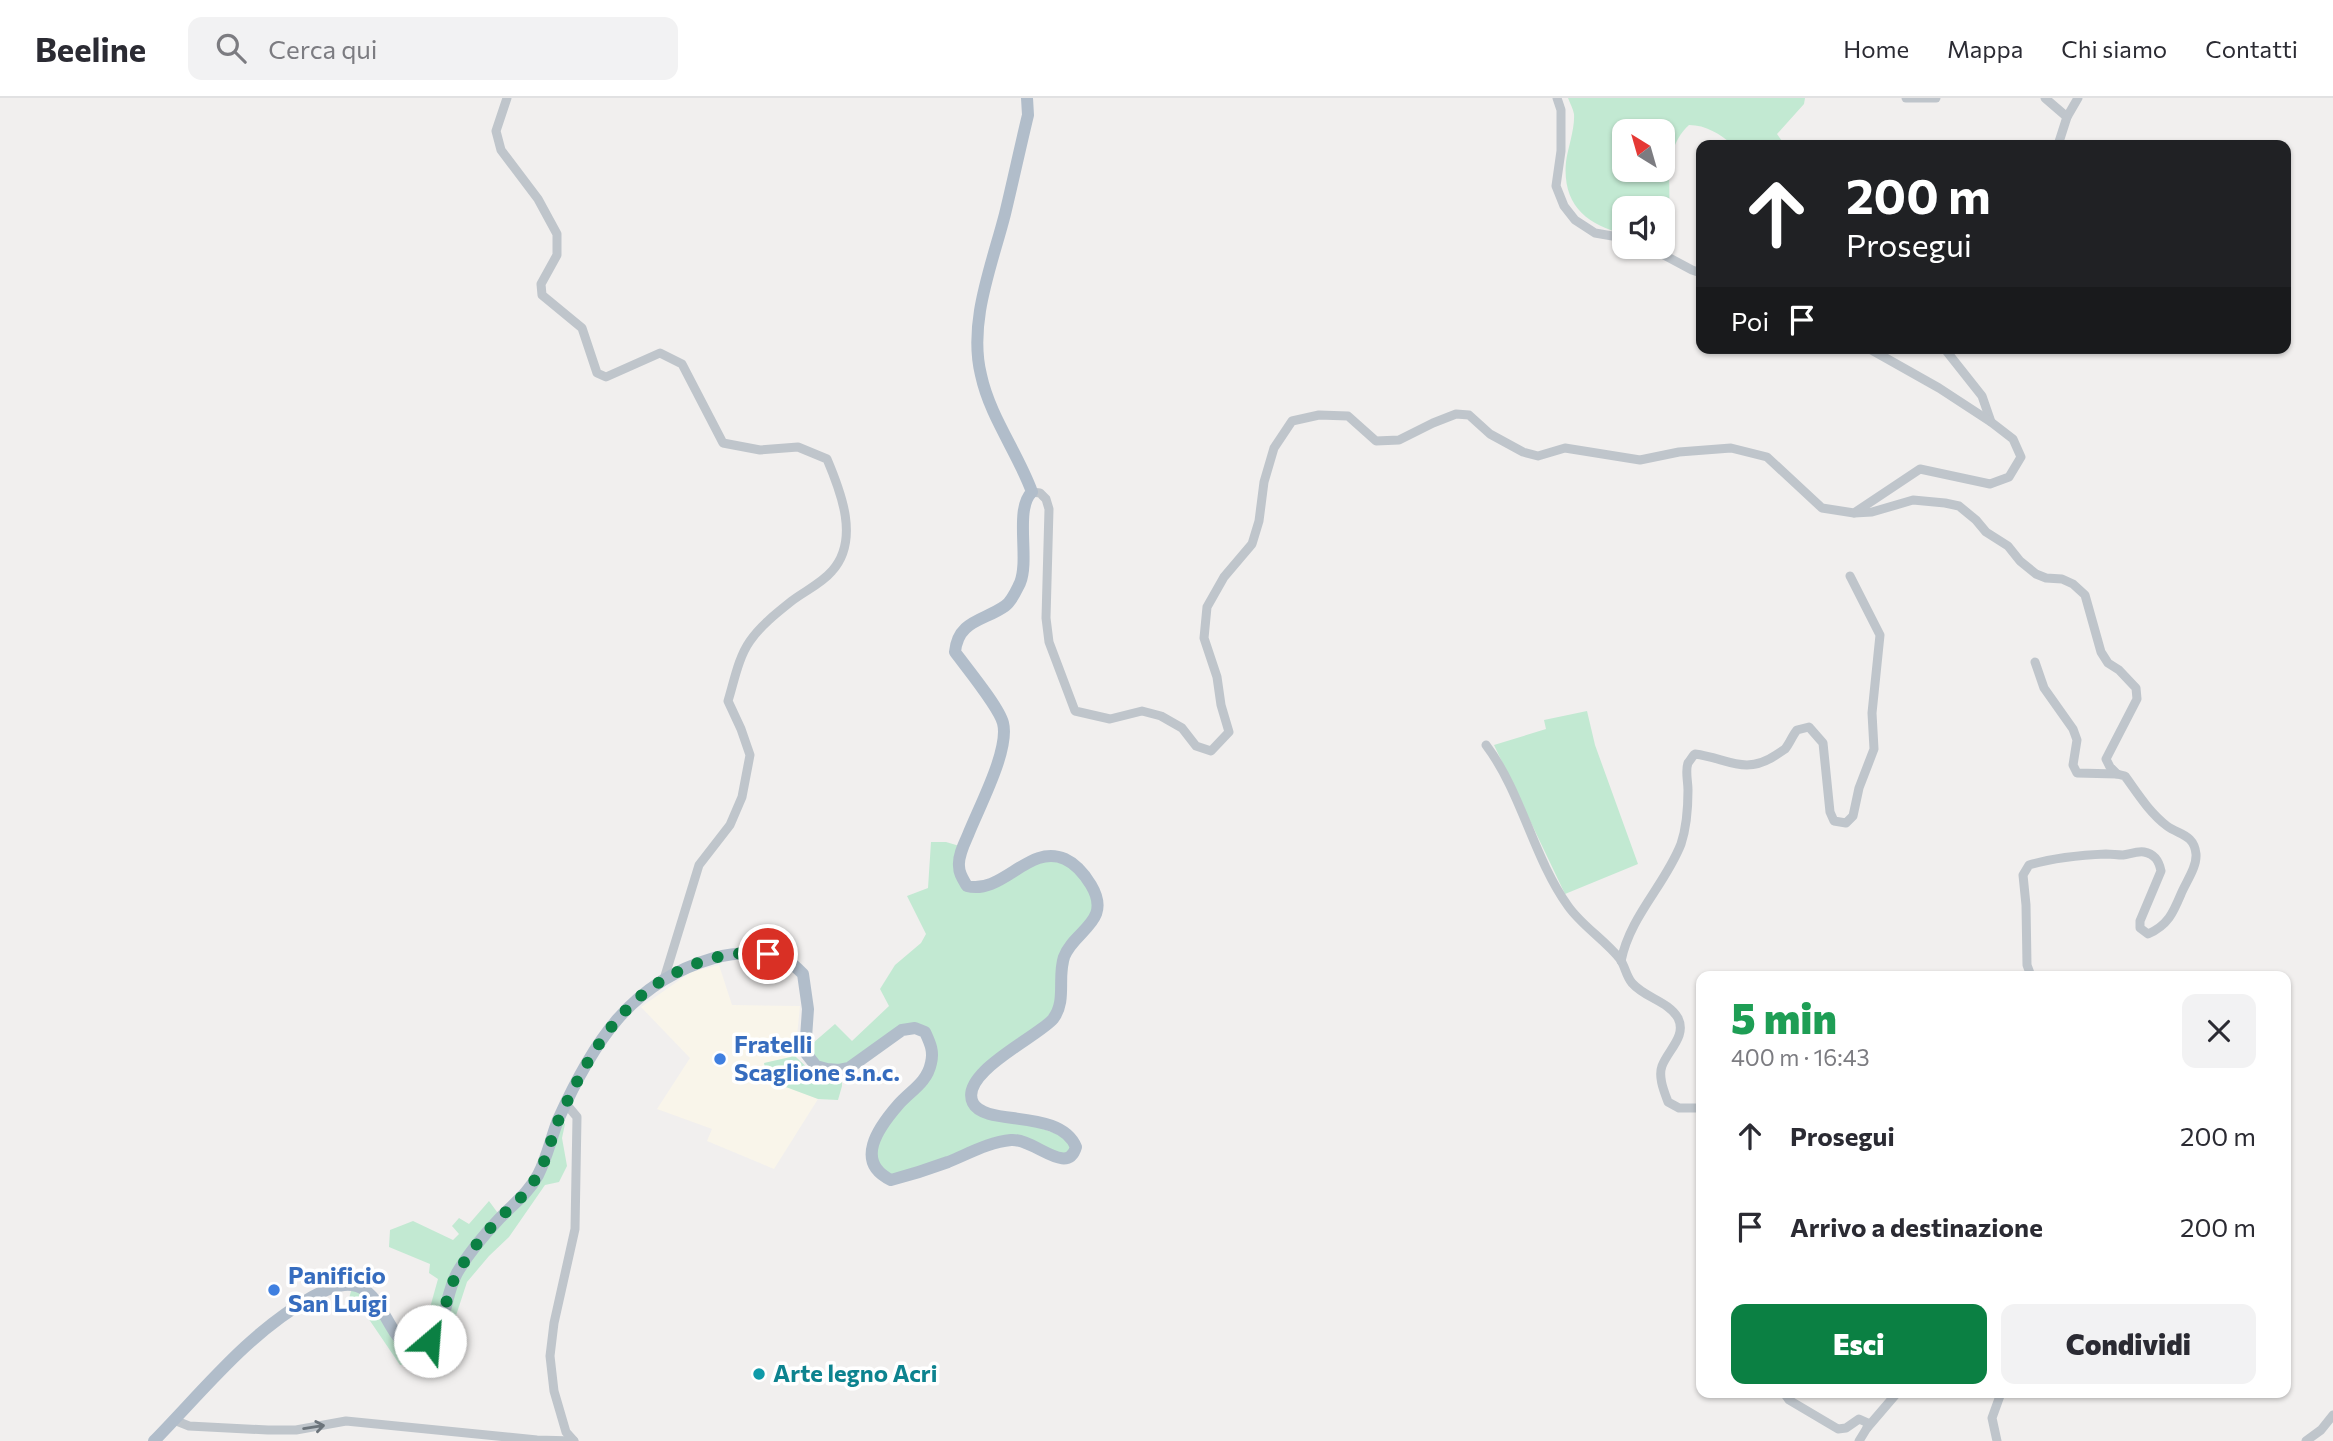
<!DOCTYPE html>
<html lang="it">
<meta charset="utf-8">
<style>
:root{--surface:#fff;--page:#f2f2f3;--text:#2b2b33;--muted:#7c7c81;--line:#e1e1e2;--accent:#0b8043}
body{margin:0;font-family:Commissioner,sans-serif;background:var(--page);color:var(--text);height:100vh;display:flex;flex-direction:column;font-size:26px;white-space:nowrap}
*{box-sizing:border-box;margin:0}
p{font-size:23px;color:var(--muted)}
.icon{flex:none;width:38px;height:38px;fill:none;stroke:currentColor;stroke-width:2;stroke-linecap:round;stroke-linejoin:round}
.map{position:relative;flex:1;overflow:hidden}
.panel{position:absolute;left:1696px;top:873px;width:595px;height:427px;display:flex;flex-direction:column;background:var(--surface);border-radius:14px;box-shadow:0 2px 5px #0004}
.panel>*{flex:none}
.banner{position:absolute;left:1696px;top:42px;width:595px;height:214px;border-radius:14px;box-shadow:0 2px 5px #0004;background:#202124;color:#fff;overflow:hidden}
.needle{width:46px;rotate:323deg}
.fabs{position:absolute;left:1612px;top:21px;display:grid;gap:14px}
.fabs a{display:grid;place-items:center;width:63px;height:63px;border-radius:14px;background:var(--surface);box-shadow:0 2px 5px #0004;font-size:35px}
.pin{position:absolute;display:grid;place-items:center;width:60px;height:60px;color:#fff;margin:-30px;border:4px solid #fff;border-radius:50%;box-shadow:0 2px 7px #0007}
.me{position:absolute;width:77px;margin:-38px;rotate:27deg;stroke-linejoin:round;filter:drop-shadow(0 0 5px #0008)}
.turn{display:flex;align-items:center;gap:24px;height:147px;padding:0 35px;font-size:32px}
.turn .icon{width:91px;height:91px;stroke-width:2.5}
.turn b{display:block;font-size:49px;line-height:60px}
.then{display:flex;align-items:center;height:66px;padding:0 35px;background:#0003;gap:14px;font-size:26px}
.round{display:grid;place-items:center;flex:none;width:74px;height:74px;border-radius:14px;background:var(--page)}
.overview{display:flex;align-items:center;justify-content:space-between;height:119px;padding:0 35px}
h1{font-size:42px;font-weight:800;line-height:52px;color:#1e9e55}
.button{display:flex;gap:14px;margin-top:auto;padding:14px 35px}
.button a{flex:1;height:80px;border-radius:14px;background:var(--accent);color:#fff;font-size:28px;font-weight:800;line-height:80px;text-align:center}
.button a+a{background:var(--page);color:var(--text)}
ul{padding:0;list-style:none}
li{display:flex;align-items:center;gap:21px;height:91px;padding:0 35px}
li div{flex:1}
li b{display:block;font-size:26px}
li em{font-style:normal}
header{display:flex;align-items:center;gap:42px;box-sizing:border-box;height:98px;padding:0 35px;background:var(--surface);border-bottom:2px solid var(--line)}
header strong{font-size:33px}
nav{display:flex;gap:38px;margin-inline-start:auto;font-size:24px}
.search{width:490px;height:63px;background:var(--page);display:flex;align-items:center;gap:18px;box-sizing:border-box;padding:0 24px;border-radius:14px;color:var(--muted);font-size:26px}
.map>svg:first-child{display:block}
.commercial{fill:#f9f5ea}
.green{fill:#c2e9d2;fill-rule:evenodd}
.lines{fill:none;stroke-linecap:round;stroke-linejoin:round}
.minor{stroke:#bfc5cb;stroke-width:9}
.major{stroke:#b1bdca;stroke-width:12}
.oneway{stroke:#6c747b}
.route{stroke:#0b8043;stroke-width:12;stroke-dasharray:0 21.6}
.shop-dot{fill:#3f7fe0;stroke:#fff;stroke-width:2.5}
.culture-dot{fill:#0f9aa8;stroke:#fff;stroke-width:2.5}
.labels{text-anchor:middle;stroke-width:7;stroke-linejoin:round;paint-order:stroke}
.shop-label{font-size:24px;font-weight:bold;fill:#366cbe;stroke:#fff;text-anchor:start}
.culture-label{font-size:24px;font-weight:bold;fill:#0d838f;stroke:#fff;text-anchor:start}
</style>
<header>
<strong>Beeline</strong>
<div class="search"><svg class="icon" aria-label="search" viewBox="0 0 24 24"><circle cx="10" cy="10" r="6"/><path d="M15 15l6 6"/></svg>Cerca qui</div>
<nav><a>Home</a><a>Mappa</a><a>Chi siamo</a><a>Contatti</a></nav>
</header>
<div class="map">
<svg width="2333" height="1343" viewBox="0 0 2333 1343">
<rect width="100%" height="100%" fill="#f1efee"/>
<!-- commercial -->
<path class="commercial" d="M719 867 732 907 800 908 795 958 765 965 767 981 818 1001 774 1071 707 1043 712 1031 657 1011 690 960 641 909 691 874Z"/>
<!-- green -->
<g class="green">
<path d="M1568 0H1805L1804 6 1777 36 1785 47H1733C1720 36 1706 27 1689 27 1654 59 1680 112 1663 151L1658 149H1662V110H1624V136C1586 127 1562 106 1566 64 1568 49 1575 31 1574 16 1573 11 1570 5 1568 0ZM1624 33H1662V72H1624Z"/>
<path d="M1587 613 1595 647 1638 766 1565 796 1494 647 1546 631 1544 622Z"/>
<path d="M931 744H946L963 749 961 779 979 791 1040 759 1077 769 1098 808 1072 846 1061 907 983 975 973 1005 1073 1042 1068 1061 1011 1042 891 1082 878 1076 874 1042 920 987 933 950 915 930 865 959 827 971 806 951 835 926 852 943 889 908 880 891 895 867 921 845 926 836 907 798 928 790Z"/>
<path d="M795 958C812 975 818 979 842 978V988L838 1002 818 1001 767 982 764 965Z"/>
<path d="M559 1022 565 1026 562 1040 567 1068 559 1084 545 1087 509 1139 489 1158 467 1184 447 1245 428 1268 400 1267 362 1211 348 1204 353 1186 395 1231 409 1232 426 1224 438 1181 429 1175 430 1166 389 1149 390 1132 413 1123 453 1142 459 1136 452 1128 459 1120 469 1126 489 1103 500 1118 525 1098Z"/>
</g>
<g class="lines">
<!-- minor -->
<g class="minor">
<path d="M507 0 496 33 501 52 538 101 557 136V157L541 186 542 197 582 230 597 275 606 279 660 255 682 266 723 345 760 352 798 349 827 361C841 394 860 442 832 473 822 485 805 493 793 502 778 514 761 527 750 543 738 560 734 584 728 603L741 631 750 657 742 699 730 727 699 767 664 881"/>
<path d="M1557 0 1561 12V53L1556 88 1564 108 1575 122 1595 135 1624 140"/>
<path d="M1906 0H1936"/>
<path d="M2045 0 2067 19"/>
<path d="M2058 47 2067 19 2078 0"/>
<path d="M1649 149 1692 172 1701 175"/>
<path d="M1944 250 1982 298 1991 324"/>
<path d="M1032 394 1040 395 1046 401 1049 411 1046 520 1049 544 1075 613 1110 621 1142 613 1161 618 1182 630 1196 648 1211 653 1229 634 1221 607 1217 579 1204 540 1207 509 1224 479 1252 446 1259 423 1264 384 1274 350 1292 323 1319 317 1348 318 1376 343 1399 342 1433 325 1456 316 1469 317 1490 336 1523 354 1538 358 1565 350 1640 362 1679 354 1731 350 1767 359 1822 410 1854 415 1920 371 1990 386 2009 379 2021 359 2013 341 1991 324 1939 290 1868 250"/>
<path d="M1854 415 1872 414 1913 402 1945 405 1959 408 1976 422 1986 434 2008 448 2020 463 2036 476 2046 480 2062 481 2073 486 2085 497 2101 554 2108 565 2119 572 2136 590 2137 601 2106 661 2110 669 2117 676"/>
<path d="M1486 647C1522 695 1533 759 1568 808 1582 828 1605 842 1620 861 1625 868 1626 878 1632 885 1645 900 1668 903 1678 920 1687 938 1668 952 1662 968 1658 979 1664 993 1668 1004L1679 1010H1701"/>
<path d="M1621 863C1630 818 1665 787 1681 746 1687 728 1688 710 1688 692 1688 683 1685 673 1688 665 1689 664 1694 656 1695 656 1727 660 1745 678 1776 657 1779 655 1782 653 1785 651 1790 645 1792 638 1797 632L1809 629 1823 645 1830 714 1834 723 1846 725 1853 718 1859 690 1874 651 1872 615 1880 537 1850 478"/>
<path d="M2031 878 2027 867 2026 807 2023 777 2029 767C2053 760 2081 757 2106 756 2112 756 2117 757 2123 757 2130 756 2137 753 2144 754 2155 756 2159 763 2161 773L2140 823V830L2148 836C2168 827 2173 815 2181 796 2186 784 2197 769 2196 756 2194 736 2179 737 2167 728 2149 714 2138 696 2125 678L2117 676 2077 675 2073 667 2077 642 2073 631 2044 590 2035 564"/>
<path d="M567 1007 577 1019 575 1131 554 1225 550 1258 554 1293 566 1334 574 1343"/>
<path d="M1784 1295 1789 1302 1838 1331 1846 1330 1859 1321 1868 1325 1867 1330 1859 1343"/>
<path d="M174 1322 189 1328 268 1332H296L346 1323 537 1342 574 1343"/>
<path d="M1867 1330 1897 1295"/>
<path d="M1997 1343 1992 1320 2001 1295"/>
<path d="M2306 1343 2321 1332 2333 1317"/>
</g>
<!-- major -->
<path class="major" d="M154 1343C204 1292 248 1235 312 1199 323 1193 339 1185 352 1187 381 1190 388 1239 409 1248 413 1249 416 1249 420 1249 450 1230 442 1203 457 1175 468 1156 484 1137 499 1121 514 1105 527 1097 538 1077 547 1060 551 1040 558 1022 592 946 630 884 714 860 732 855 771 851 787 862 793 866 798 871 803 876L808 911 805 954 816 968 827 971 839 972 849 970 902 932 915 930 925 934C930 945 934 953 931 965 927 985 910 993 898 1007 878 1030 854 1064 891 1082 910 1077 929 1071 948 1064 968 1056 989 1044 1011 1042 1034 1040 1067 1079 1076 1049 1060 1010 985 1029 973 1005 958 975 1038 939 1053 921 1067 903 1057 880 1064 859 1074 832 1113 824 1091 787 1085 777 1076 766 1065 761 1029 745 1003 797 967 788 963 781 959 776 959 768 958 758 964 746 968 737 978 711 1010 652 1003 625 999 609 966 569 955 554 958 522 984 523 1005 508 1012 503 1016 493 1020 485 1030 461 1014 411 1032 394 1018 355 990 319 981 277 968 224 992 167 1005 116 1013 83 1020 50 1028 17L1027 0"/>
</g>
<!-- one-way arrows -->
<defs><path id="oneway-shaft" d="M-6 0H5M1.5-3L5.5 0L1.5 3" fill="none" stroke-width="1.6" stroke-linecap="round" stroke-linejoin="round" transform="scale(1.75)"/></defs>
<use class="oneway" href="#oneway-shaft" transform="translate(314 1329) rotate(-9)"/>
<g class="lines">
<!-- route -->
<path class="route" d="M430 1243C447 1221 444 1197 458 1174 469 1155 484 1136 500 1120 515 1104 528 1096 538 1076 548 1059 551 1039 559 1021 595 942 634 877 726 857 739 854 755 856 768 856"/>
</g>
<!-- markers -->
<g class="shop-dot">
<circle cx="720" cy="961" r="7"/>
<circle cx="274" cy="1192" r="7"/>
</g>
<circle class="culture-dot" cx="759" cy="1276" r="7"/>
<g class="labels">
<!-- shop labels -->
<g class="shop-label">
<text x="734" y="955">Fratelli<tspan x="734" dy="28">Scaglione s.n.c.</tspan></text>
<text x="288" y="1186">Panificio<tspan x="288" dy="28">San Luigi</tspan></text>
</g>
<!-- culture labels -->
<g class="culture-label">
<text x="773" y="1284">Arte legno Acri</text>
</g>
</g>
</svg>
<div class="fabs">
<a><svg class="needle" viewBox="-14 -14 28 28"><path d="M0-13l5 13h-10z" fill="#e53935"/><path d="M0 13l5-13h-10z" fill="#7c7c81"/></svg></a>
<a><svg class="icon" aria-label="sound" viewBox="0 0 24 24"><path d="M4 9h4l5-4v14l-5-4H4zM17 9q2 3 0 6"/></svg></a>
</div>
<div class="pin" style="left:768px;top:856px;background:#d93025"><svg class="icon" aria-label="arrive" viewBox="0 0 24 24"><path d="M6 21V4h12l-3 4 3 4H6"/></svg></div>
<svg class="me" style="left:430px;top:1243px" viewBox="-20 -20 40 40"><circle r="19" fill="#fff"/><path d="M0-13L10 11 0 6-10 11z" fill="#0b8043"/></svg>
<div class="banner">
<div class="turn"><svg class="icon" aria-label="ahead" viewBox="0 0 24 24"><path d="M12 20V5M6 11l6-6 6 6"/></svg><div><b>200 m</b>Prosegui</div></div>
<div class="then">Poi<svg class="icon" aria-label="arrive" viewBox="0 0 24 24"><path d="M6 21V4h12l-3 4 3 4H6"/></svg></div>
</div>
<section class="panel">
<div class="overview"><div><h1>5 min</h1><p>400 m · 16:43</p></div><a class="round"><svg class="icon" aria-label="close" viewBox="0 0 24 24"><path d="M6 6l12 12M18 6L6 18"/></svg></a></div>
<ul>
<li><svg class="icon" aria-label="ahead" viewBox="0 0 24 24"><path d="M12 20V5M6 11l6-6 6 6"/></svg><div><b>Prosegui</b></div><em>200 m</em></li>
<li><svg class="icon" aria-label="arrive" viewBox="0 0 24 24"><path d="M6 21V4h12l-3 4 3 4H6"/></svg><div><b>Arrivo a destinazione</b></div><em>200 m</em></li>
</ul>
<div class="button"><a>Esci</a><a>Condividi</a></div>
</section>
</div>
